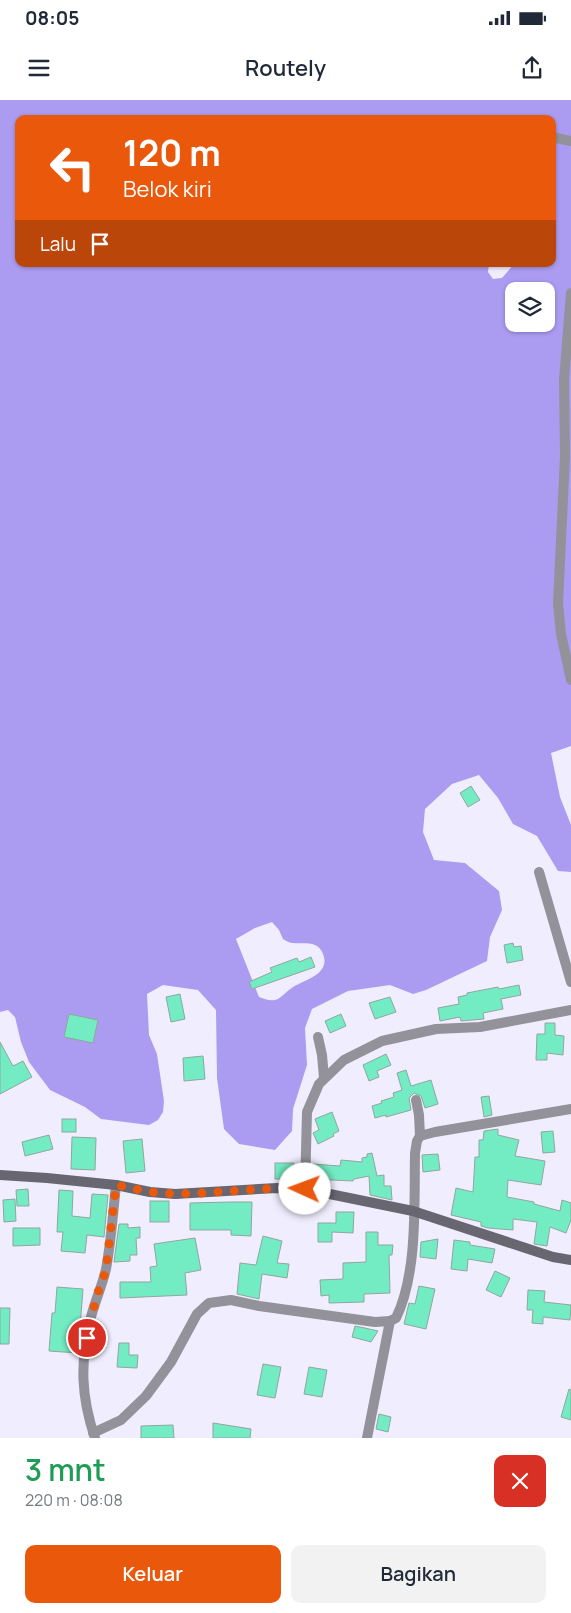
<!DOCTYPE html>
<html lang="id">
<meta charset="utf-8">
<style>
:root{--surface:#fff;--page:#f2f2f3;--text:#1f2937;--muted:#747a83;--accent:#ea580c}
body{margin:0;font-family:Manrope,sans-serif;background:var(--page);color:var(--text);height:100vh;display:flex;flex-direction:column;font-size:19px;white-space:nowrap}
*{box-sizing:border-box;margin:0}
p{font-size:16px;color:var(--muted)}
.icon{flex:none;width:28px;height:28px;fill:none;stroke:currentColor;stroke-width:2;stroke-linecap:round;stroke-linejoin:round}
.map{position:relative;height:1338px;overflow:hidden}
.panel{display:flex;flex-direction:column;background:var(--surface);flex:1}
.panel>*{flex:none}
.hud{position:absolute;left:15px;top:15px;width:541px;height:152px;border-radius:10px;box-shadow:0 1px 4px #0004;background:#ea580c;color:#fff;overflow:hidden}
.tools{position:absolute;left:505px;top:182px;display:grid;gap:10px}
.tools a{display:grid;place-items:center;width:50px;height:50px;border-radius:10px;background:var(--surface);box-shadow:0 1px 4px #0004;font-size:25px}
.pin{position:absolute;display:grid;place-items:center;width:42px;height:42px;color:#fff;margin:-21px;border:2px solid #fff;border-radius:50%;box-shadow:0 1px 5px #0007}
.me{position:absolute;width:55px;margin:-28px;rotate:272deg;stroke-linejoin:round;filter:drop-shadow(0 0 4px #0008)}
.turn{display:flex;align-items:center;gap:18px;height:105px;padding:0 25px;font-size:22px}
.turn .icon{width:65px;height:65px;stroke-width:2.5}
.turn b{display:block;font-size:35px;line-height:42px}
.then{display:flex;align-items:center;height:48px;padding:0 25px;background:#0003;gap:10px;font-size:19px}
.round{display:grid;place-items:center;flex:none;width:52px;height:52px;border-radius:10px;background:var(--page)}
.head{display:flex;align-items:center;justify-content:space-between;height:85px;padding:0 25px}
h1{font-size:30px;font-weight:600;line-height:38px;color:#1e9e55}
.primary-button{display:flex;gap:10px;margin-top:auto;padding:10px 25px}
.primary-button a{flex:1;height:58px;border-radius:10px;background:var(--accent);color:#fff;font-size:20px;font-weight:600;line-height:58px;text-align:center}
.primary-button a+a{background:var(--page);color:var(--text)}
.status{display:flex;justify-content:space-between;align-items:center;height:35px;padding:0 25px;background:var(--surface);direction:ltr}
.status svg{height:14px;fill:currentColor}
header{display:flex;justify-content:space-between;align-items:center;height:65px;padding:0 25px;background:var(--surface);font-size:22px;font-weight:600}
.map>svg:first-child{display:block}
.forest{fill:#ab9cf2;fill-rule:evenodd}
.building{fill:#73ebc3;stroke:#91a69d}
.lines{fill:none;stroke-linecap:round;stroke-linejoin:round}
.street{stroke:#93929a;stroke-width:10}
.secondary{stroke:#676671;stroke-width:10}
.route{stroke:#ea580c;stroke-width:9;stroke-dasharray:0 16.2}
</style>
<div class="status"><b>08:05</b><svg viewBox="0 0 49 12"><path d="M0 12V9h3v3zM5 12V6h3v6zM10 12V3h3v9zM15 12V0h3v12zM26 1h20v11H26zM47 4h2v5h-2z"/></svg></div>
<header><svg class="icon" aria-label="menu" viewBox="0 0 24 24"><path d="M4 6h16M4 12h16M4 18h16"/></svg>Routely<svg class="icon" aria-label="share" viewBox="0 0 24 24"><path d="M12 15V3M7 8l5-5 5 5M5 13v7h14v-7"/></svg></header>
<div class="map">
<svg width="571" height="1338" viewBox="0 0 571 1338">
<rect width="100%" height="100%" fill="#f0eefe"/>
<!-- forest -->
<path class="forest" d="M0 0H571V646L551 653 560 697 571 725V772L558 771 537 736 513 724 498 698 479 675 452 684 425 709 423 732 434 760 465 763 499 791 502 810 490 837 487 861 426 890 413 894 390 885 348 891 312 909 305 928 307 965 293 1009 292 1031 275 1050 239 1044 224 1029 217 978 216 910 198 890 163 885 147 894 149 935 157 954 164 1001 163 1012 158 1020 149 1025 101 1019 85 1007 50 990 29 962 21 942 15 917 8 910 0 912ZM19 19H552V164H514L502 178 493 179 488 172 489 164H19ZM514 191H546V224H514ZM272 822 279 830 283 839C286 841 290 843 293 843 305 844 318 840 323 854 331 874 305 880 293 887 288 890 283 896 278 899 271 902 265 899 259 897L236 839 255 828Z"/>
<!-- building -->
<g class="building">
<path d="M471 686 480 700 468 707 460 693Z"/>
<path d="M513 843 514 847 521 846 523 860 507 863 504 845Z"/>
<path d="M311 857 315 867 252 889 249 882 272 872 270 868 297 858 299 862Z"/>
<path d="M519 885 521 895 501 899 503 909 483 913 484 919 461 921 460 917 440 921 438 908 459 904 458 897 467 895V893L498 887 499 889Z"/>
<path d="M180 894 185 919 171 922 166 897Z"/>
<path d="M390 897 396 912 375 919 369 903Z"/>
<path d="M69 914 98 920 93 943 64 937Z"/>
<path d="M341 914 346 926 330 933 325 921Z"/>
<path d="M545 923H555V935L564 936 563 955 547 953V960H536L537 934H545Z"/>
<path d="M0 942 13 966 23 961 32 977 0 994Z"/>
<path d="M386 954 391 965 377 971 379 977 369 981 363 965Z"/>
<path d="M203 956 205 979 184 981 183 958Z"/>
<path d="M406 970 411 986 431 980 438 1004 425 1008 421 996 414 993 409 998 411 1010 386 1017V1015L375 1018 372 1006 382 1003 381 1001 394 997 393 993 402 990 397 973Z"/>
<path d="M489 996 492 1015 484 1017 481 997Z"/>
<path d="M332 1012 339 1031 333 1034 334 1036 318 1044 313 1033 319 1030 315 1019Z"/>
<rect x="62" y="1019" width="14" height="13"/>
<path d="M498 1029V1035L519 1040 515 1056 545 1061 541 1085 508 1080 507 1097 534 1102V1104L560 1111 562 1100 571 1103V1120L566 1133 550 1127 547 1146 534 1144 537 1122 513 1119V1130L488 1128 481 1126V1122L451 1115 456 1088 473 1092 475 1057H479V1040H483L484 1031Z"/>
<path d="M553 1031 555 1052 543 1053 541 1032Z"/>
<path d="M49 1035 53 1049 25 1056 22 1042Z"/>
<path d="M72 1037 96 1038 95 1070 71 1069Z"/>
<path d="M142 1039 145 1071 126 1073 123 1041Z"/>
<path d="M372 1053 377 1076 384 1075V1086H391L392 1100 370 1095 369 1076 354 1079 353 1081 312 1079 313 1064 340 1066 341 1060 362 1062V1058L367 1057V1054Z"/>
<path d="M438 1054 440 1070 423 1072 422 1055Z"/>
<rect x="275" y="1063" width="19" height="16"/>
<path d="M28 1089 29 1106H17L16 1090Z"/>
<path d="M59 1090 73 1091 72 1116 90 1118 92 1094 108 1095 104 1137 87 1135 85 1153 61 1151 63 1132H57Z"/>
<path d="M15 1099 16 1121 4 1122 3 1100Z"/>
<rect x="150" y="1101" width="19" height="21"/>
<path d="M231 1102H252L251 1136 231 1135V1130H190V1103Z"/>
<path d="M336 1112H354L353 1133 332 1132V1142H318V1123H336Z"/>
<path d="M119 1124H128V1128L140 1127V1138H136L137 1155H130V1161L114 1162Z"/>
<path d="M13 1128H40V1145L13 1146Z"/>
<path d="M366 1132H378V1145H393L392 1155H389L390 1193 364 1194V1202L329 1203V1195L321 1196 320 1180 343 1179V1163L366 1162Z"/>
<path d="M263 1136 282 1141 277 1163 289 1164 287 1178 262 1174 259 1199 237 1194 240 1163 256 1165Z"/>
<path d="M195 1138 201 1170 185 1173 187 1195 120 1198V1182H151L150 1167 157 1166 154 1144Z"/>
<path d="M438 1139 436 1159 420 1157 421 1142Z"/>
<path d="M454 1140 470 1142V1145L495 1149 492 1163 468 1159 467 1171 451 1169Z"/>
<path d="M495 1171 510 1178 501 1197 486 1190Z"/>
<path d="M419 1186 435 1189 426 1229 404 1224 409 1203 415 1204Z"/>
<path d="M57 1187 83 1189 78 1253 49 1251 52 1213H55Z"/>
<path d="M528 1190 545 1191 544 1202 571 1205 570 1220 543 1217V1224L532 1223 533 1210H527Z"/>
<path d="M0 1208H10L9 1244H0Z"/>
<path d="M355 1226 365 1228 378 1231 371 1242 352 1237Z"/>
<path d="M119 1243H129V1255H138L137 1268 117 1267Z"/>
<path d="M263 1264 281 1267 275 1298 257 1295Z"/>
<path d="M309 1267 327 1270 322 1297 304 1294Z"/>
<path d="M569 1289 571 1290V1320L561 1317Z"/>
<path d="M379 1314 391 1317 388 1332 376 1329Z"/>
<path d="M213 1323 251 1329 250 1338H213Z"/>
<path d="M173 1325 174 1338H141V1326Z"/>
</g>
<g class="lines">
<!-- street -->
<g class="street">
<path d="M552 37 571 41"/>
<path d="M571 193 564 280 565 356 558 504 561 534 571 580"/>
<path d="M539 772 571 882"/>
<path d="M318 937 322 955 324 978"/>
<path d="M416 1000 419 1015 420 1036"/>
<path d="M305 1089 307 1012 319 984 344 960 382 941 436 929 480 927 571 910"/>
<path d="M93 1333 121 1320 146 1296 171 1262 197 1214 209 1203 231 1200 259 1206 375 1222 390 1221"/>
<path d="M95 1338C81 1297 80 1263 90 1221 94 1203 102 1187 106 1169 111 1142 113 1113 116 1085"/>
<path d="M367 1338 390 1221 396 1218C418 1173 414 1103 415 1053L417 1041 420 1036 435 1032 571 1009"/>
</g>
<!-- secondary -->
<path class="secondary" d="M0 1075 47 1078 116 1085 150 1092 175 1094 277 1088 305 1089 413 1111 553 1157 571 1160"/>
</g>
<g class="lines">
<!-- route -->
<path class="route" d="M87 1238 96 1198 106 1170 116 1085 150 1092 175 1094 202 1093 277 1088 305 1089"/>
</g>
</svg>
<div class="tools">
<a><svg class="icon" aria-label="layers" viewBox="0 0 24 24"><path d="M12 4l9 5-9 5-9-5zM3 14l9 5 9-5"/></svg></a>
</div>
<div class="pin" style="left:87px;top:1238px;background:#d93025"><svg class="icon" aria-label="arrive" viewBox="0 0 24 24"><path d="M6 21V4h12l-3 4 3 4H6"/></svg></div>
<svg class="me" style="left:305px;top:1089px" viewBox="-20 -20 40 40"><circle r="19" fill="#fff"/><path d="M0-13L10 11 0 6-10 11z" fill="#ea580c"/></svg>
<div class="hud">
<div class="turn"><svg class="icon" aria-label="left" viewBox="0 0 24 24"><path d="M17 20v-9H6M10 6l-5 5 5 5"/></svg><div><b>120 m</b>Belok kiri</div></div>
<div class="then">Lalu<svg class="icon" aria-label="arrive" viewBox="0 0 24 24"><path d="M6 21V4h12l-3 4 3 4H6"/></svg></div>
</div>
</div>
<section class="panel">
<div class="head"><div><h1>3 mnt</h1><p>220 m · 08:08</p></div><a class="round" style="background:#d93025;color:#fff"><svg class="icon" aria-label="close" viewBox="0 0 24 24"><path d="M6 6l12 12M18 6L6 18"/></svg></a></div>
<div class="primary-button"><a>Keluar</a><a>Bagikan</a></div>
</section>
